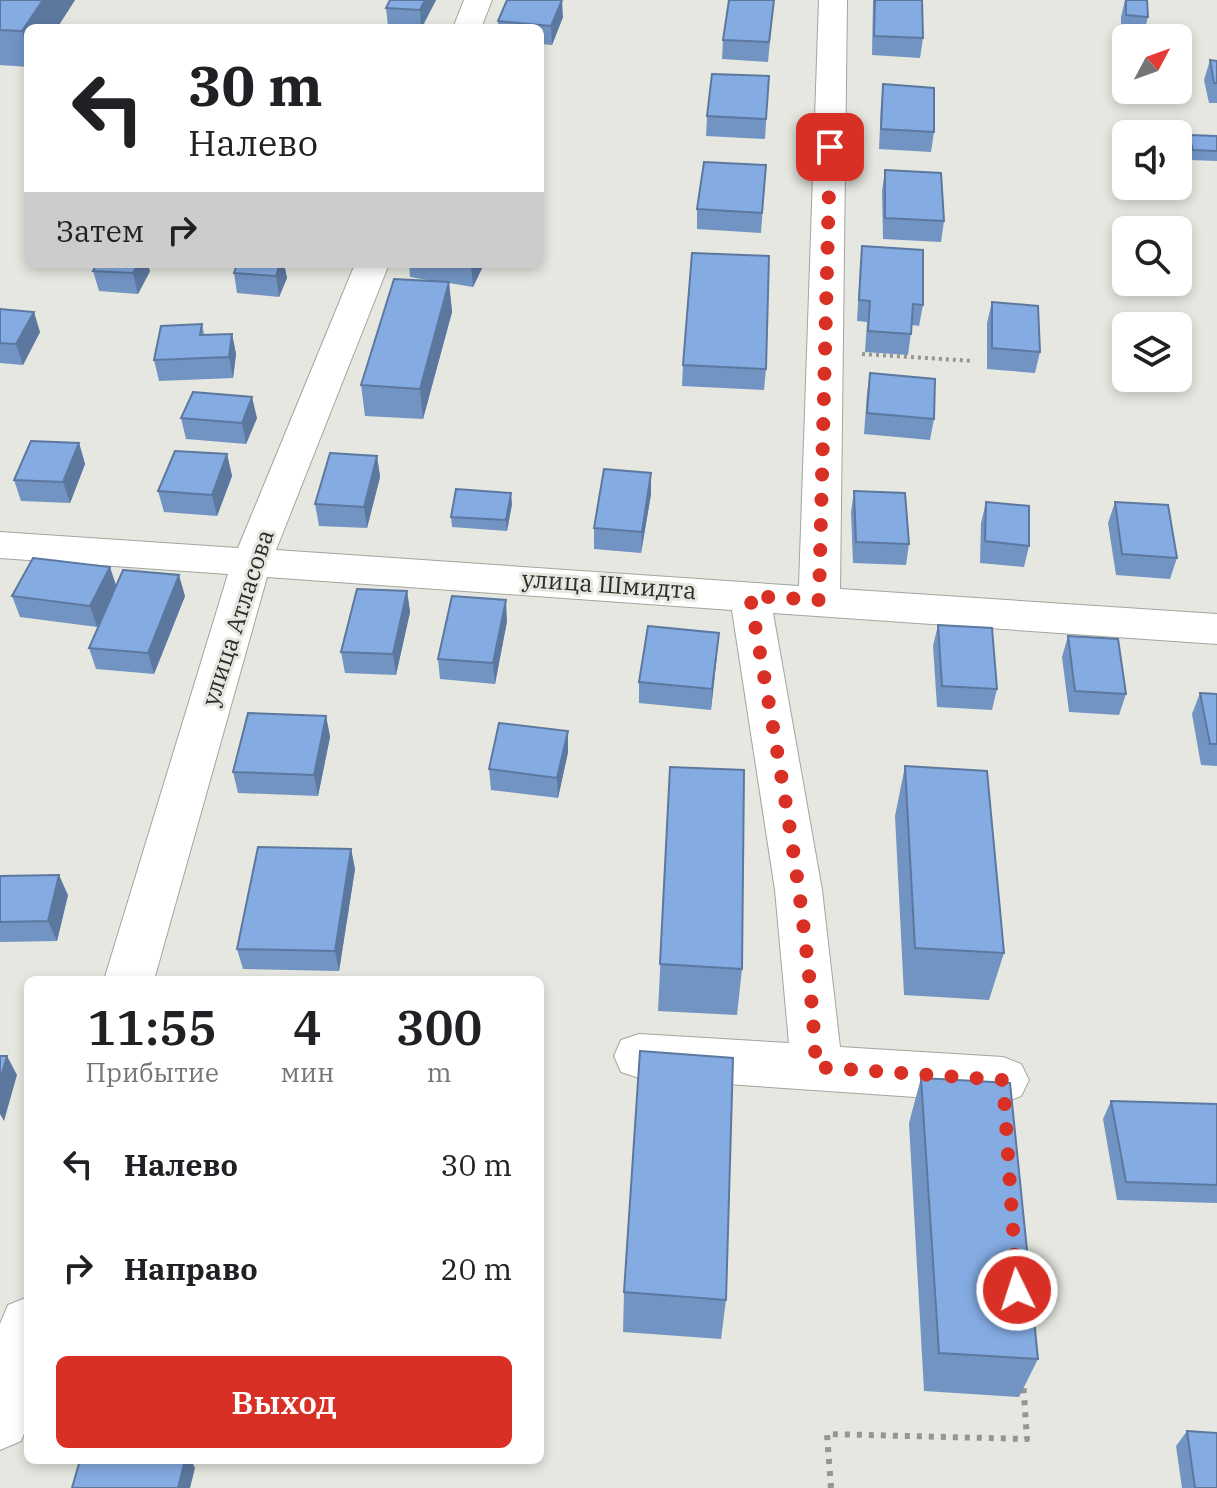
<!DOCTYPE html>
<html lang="ru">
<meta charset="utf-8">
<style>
:root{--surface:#fff;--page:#f2f2f2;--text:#202124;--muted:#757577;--accent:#d93025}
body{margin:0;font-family:"IBM Plex Serif",serif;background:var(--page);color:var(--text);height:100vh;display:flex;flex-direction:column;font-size:30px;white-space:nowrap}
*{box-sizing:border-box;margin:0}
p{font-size:26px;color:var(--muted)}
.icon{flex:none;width:44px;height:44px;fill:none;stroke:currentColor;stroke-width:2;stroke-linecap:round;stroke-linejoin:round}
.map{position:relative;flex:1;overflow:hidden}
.sheet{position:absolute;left:24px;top:976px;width:520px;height:488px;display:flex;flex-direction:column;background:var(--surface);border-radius:12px;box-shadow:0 4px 12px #0003}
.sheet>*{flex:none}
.hud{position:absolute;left:24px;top:24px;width:520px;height:244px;border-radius:12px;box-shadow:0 4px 12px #0003;background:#fff;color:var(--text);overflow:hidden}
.needle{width:52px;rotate:49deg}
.buttons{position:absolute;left:1112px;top:24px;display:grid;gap:16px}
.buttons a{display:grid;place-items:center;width:80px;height:80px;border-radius:12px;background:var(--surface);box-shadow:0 4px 12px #0003;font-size:40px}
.pin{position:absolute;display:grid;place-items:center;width:68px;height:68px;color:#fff;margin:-34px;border-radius:16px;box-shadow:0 4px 12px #0006}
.me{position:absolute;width:88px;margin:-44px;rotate:356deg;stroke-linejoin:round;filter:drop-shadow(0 0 6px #0008)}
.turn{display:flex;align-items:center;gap:28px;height:168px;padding:0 32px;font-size:36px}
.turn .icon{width:104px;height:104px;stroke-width:2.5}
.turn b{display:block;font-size:56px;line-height:68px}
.then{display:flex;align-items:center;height:76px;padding:0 32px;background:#0003;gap:16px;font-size:30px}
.eta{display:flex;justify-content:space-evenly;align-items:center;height:136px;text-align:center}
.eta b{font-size:48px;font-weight:600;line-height:56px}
.cta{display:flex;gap:16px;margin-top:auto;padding:16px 32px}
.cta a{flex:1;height:92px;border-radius:12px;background:var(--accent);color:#fff;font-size:32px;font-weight:600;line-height:92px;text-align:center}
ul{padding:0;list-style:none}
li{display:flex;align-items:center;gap:24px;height:104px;padding:0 32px}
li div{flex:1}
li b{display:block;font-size:30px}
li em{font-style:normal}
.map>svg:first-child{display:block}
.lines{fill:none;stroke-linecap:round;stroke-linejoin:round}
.minor-casing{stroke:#a4a59e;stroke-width:2}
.path-far1{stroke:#959690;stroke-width:4;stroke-dasharray:3 4;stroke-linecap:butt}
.path{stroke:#959690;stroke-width:6;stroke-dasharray:5 7;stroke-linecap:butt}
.minor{fill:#fff;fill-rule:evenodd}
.wall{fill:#7294c3}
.shaded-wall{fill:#5c789f}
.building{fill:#84ace3;stroke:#5c789f;stroke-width:2}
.route{stroke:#d93025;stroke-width:14;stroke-dasharray:0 25.2}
.labels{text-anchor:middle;stroke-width:6;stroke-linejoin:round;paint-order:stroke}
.street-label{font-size:24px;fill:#2c2c29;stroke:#e6e7e0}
</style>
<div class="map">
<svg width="1217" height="1488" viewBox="0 0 1217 1488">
<rect width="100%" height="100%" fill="#e6e7e0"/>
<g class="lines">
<!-- minor casing -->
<g class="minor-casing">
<g id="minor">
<path d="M464 0H492L481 28H453Z"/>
<path d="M819 0H847L840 589 1217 614V644L773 613 822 890 840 1047 1003 1057 1021 1064 1029 1080 1021 1096 1003 1103 639 1078 621 1072 614 1056 621 1040 639 1034 789 1043 775 890 732 610 267 577 154 980H104L228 574 0 558V532L238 548 355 264H389L276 550 799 586Z"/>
<path d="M28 1297V1424L21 1441 0 1450V1324L8 1305Z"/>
</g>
</g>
<!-- path-far1 -->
<path class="path-far1" d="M862 354 974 361"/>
<!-- path -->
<path class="path" d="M831 1488 827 1434 1027 1439 1023 1380"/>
<!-- minor -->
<use href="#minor" class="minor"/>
</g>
<!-- wall -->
<g class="wall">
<path d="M0 0H75L57 28H28V67L0 65Z"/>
<path d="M390 0H436L422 28 388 27 386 8Z"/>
<path d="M774 0 768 62 722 59 723 40Z"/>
<path d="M873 0H922L923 38 920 58 872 55Z"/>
<path d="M1125 0H1147L1148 17 1143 37 1121 35V17Z"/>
<path d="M563 17 552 45 540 44V28H498V21Z"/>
<path d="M1210 60 1217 61V103H1209L1204 80Z"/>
<path d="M769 76 765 139 706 136 707 116Z"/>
<path d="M883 84 934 132 931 152 879 149 881 104Z"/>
<path d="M1189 135 1217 136V161L1190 160 1186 145Z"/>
<path d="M766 165 761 233 697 229V209Z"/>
<path d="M885 170 944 221 941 242 883 239 882 191Z"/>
<path d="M862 246 923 305 919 326 912 325 908 355 865 352 867 322 857 321 860 267Z"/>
<path d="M237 264H284L287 278 279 297 237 293 234 273Z"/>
<path d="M409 264H484L473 287 449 283 452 312 423 419 365 416 361 385 433 281 410 277Z"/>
<path d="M93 271H150L138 294 99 291Z"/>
<path d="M992 302 1040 352 1035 373 987 369V323Z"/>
<path d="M0 309 40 332 23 365 0 363Z"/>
<path d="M202 324 204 334H232L236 354 233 378 159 381 154 360Z"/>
<path d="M683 365 766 369 764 390 682 386Z"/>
<path d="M870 373 934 419 930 440 864 434 867 394Z"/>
<path d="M181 418H257L246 444 186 439Z"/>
<path d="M79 443 85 464 70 503 21 501 14 480Z"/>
<path d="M227 454 232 476 217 516 164 512 158 491Z"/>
<path d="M377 456 380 477 367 528 319 526 315 504Z"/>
<path d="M854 491 909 544 906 565 853 563 851 512Z"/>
<path d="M651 494 641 553 594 549V528Z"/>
<path d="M986 502 1029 546 1024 567 980 563 981 523Z"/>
<path d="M1115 502 1177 558 1170 579 1116 575 1108 523Z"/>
<path d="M512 504 507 531 452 527 451 517Z"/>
<path d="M116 586 185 596 154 674 96 669 89 648 106 610 97 627 20 617 12 596Z"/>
<path d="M407 591 410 612 396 675 345 673 341 652Z"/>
<path d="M507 621 495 684 440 679 438 659Z"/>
<path d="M938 625 997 689 992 710 937 707 933 646Z"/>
<path d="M1068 636 1126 694 1119 715 1069 712 1062 657Z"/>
<path d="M717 654 711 710 639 703V682Z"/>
<path d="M1200 693 1217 694V766L1201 765 1192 714Z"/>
<path d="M326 716 330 737 318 796 238 793 233 772Z"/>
<path d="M568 731V752L558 798 491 790 489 769Z"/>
<path d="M905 766 1004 953 989 1000 904 995 895 816Z"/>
<path d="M670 767 742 969 737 1015 658 1011Z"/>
<path d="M351 849 355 869 339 971 243 969 237 949Z"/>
<path d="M0 876 68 895 57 941 0 942Z"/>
<path d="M921 1078 1038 1359 1019 1397 924 1391 909 1123Z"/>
<path d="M1111 1101 1217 1104V1203L1117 1200 1103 1119Z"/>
<path d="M624 1292 726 1300 721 1339 623 1332Z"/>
<path d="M1187 1431 1217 1488H1182L1176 1446Z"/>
</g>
<!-- shaded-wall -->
<g class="shaded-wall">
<path d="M43 0H75L57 28H28V53L22 31Z"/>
<path d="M425 0H436L421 28 420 10Z"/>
<path d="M562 0 563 17 552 45 551 26Z"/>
<path d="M138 264H148L150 271 138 294 133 273Z"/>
<path d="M280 264H284L287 278 279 297 276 276Z"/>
<path d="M472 264H484L473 287 471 266Z"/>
<path d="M449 282 452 312 423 419 420 389Z"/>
<path d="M34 312 40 332 23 365 16 344Z"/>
<path d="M232 334 236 354 233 378 229 357Z"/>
<path d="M252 397 257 418 246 444 242 423Z"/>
<path d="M79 443 85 464 70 503 63 482Z"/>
<path d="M227 454 232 476 217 516 212 495Z"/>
<path d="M377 456 380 477 367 528 364 507Z"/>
<path d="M651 473V494L641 553 642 532Z"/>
<path d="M511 493 512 504 507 531 506 520Z"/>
<path d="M110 567 117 588 97 627 90 606Z"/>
<path d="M179 575 185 596 154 674 148 653Z"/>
<path d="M407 591 410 612 396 675 393 654Z"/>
<path d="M506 600 507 621 495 684 493 663Z"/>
<path d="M719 633 717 654 711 710 712 689Z"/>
<path d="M326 716 330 737 318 796 314 775Z"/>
<path d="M568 731V752L558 798 557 778Z"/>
<path d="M351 849 355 869 339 971 335 951Z"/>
<path d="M59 875 68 895 57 941 48 921Z"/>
<path d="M7 1056 17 1075 4 1121 0 1114V1080Z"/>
<path d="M185 1460H191L195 1468 190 1488H178Z"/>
</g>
<!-- building -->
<g class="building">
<path d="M0 0H43L22 31 0 30Z"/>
<path d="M390 0H425L420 10 386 8Z"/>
<path d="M507 0H562L551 26 498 21Z"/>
<path d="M729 0H774L769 42 723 40Z"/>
<path d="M875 0H922L923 38 874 36Z"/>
<path d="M1126 0H1147L1148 17 1126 15Z"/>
<path d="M1210 60 1217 61V83H1214Z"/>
<path d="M712 74 769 76 766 119 707 116Z"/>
<path d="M883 84 934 88V132L881 129Z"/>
<path d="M1189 135 1217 136V151L1193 150Z"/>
<path d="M704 162 766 165 762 213 697 209Z"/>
<path d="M885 170 941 173 944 221 885 218Z"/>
<path d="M862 246 923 250V305L913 304 911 334 868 331 870 301 859 300Z"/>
<path d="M692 253 769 256 766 369 683 365Z"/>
<path d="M97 264H138L133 273 93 271Z"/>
<path d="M237 264H280L276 276 234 273Z"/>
<path d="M394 279 449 282 420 389 361 385Z"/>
<path d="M992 302 1038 306 1040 352 992 348Z"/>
<path d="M0 309 34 312 16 344 0 343Z"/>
<path d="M202 324 200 335 232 334 229 357 154 360 161 326Z"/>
<path d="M870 373 935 379 934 419 867 413Z"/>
<path d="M193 392 252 397 242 423 181 418Z"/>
<path d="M31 441 79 443 63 482 14 480Z"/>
<path d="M175 451 227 454 212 495 158 491Z"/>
<path d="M330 453 377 456 364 507 315 504Z"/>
<path d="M604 469 651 473 642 532 594 528Z"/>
<path d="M456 489 511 493 506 520 451 517Z"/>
<path d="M854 491 905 493 909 544 856 542Z"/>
<path d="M986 502 1029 506V546L985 541Z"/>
<path d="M1115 502 1168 505 1177 558 1122 554Z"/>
<path d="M33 558 110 567 90 606 12 596Z"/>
<path d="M123 570 179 575 148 653 89 648Z"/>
<path d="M357 589 407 591 393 654 341 652Z"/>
<path d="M452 596 506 600 493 663 438 659Z"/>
<path d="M938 625 992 628 997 689 942 686Z"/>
<path d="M648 626 719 633 712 689 639 682Z"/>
<path d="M1068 636 1118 639 1126 694 1075 691Z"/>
<path d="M1200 693 1217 694V744H1210Z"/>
<path d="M248 713 326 716 314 775 233 772Z"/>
<path d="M499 723 568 731 557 778 489 769Z"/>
<path d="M905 766 987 771 1004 953 915 948Z"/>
<path d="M670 767 744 770 742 969 660 964Z"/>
<path d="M258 847 351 849 335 951 237 949Z"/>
<path d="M59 875 48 921 0 922V876Z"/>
<path d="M640 1051 733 1058 726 1300 624 1292Z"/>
<path d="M0 1056H7L0 1080Z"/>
<path d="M921 1078 1010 1083 1038 1359 939 1353Z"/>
<path d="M1111 1101 1217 1104V1185L1126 1182Z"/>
<path d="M1187 1431 1217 1433V1488H1195Z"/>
<path d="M80 1460H185L178 1488H72Z"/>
</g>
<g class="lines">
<!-- route -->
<path class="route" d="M830 147 819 600 750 596C777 752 808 909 816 1067L1003 1080 1017 1290"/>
</g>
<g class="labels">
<!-- street labels -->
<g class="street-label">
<text transform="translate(609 585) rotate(4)" y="8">улица Шмидта</text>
<text transform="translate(238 618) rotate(-72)" y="8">улица Атласова</text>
</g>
</g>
</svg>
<div class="buttons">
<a><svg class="needle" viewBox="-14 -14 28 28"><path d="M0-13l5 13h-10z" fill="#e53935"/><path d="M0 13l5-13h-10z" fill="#757577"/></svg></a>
<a><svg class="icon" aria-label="sound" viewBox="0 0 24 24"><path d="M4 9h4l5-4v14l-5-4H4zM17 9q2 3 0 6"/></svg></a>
<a><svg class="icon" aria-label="search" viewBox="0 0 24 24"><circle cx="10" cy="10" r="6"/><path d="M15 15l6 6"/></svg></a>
<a><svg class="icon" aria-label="layers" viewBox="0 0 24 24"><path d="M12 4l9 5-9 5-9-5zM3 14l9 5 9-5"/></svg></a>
</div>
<div class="pin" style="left:830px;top:147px;background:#d93025"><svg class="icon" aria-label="arrive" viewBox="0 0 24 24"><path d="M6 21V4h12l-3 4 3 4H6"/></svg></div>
<svg class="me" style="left:1017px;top:1290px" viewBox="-20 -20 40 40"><circle r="17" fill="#d93025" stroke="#fff" stroke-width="3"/><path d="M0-11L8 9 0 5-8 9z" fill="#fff"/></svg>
<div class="hud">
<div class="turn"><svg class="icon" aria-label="left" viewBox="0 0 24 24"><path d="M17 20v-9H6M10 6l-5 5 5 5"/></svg><div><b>30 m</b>Налево</div></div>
<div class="then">Затем<svg class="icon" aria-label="right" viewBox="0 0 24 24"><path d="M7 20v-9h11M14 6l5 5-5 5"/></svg></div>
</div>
<section class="sheet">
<div class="eta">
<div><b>11:55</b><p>Прибытие</p></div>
<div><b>4</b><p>мин</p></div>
<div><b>300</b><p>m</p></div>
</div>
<ul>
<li><svg class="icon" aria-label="left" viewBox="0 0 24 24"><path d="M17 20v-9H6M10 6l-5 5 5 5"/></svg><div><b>Налево</b></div><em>30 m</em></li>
<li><svg class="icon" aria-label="right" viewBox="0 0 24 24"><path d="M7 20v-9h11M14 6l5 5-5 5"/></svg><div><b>Направо</b></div><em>20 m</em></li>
</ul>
<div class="cta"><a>Выход</a></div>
</section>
</div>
